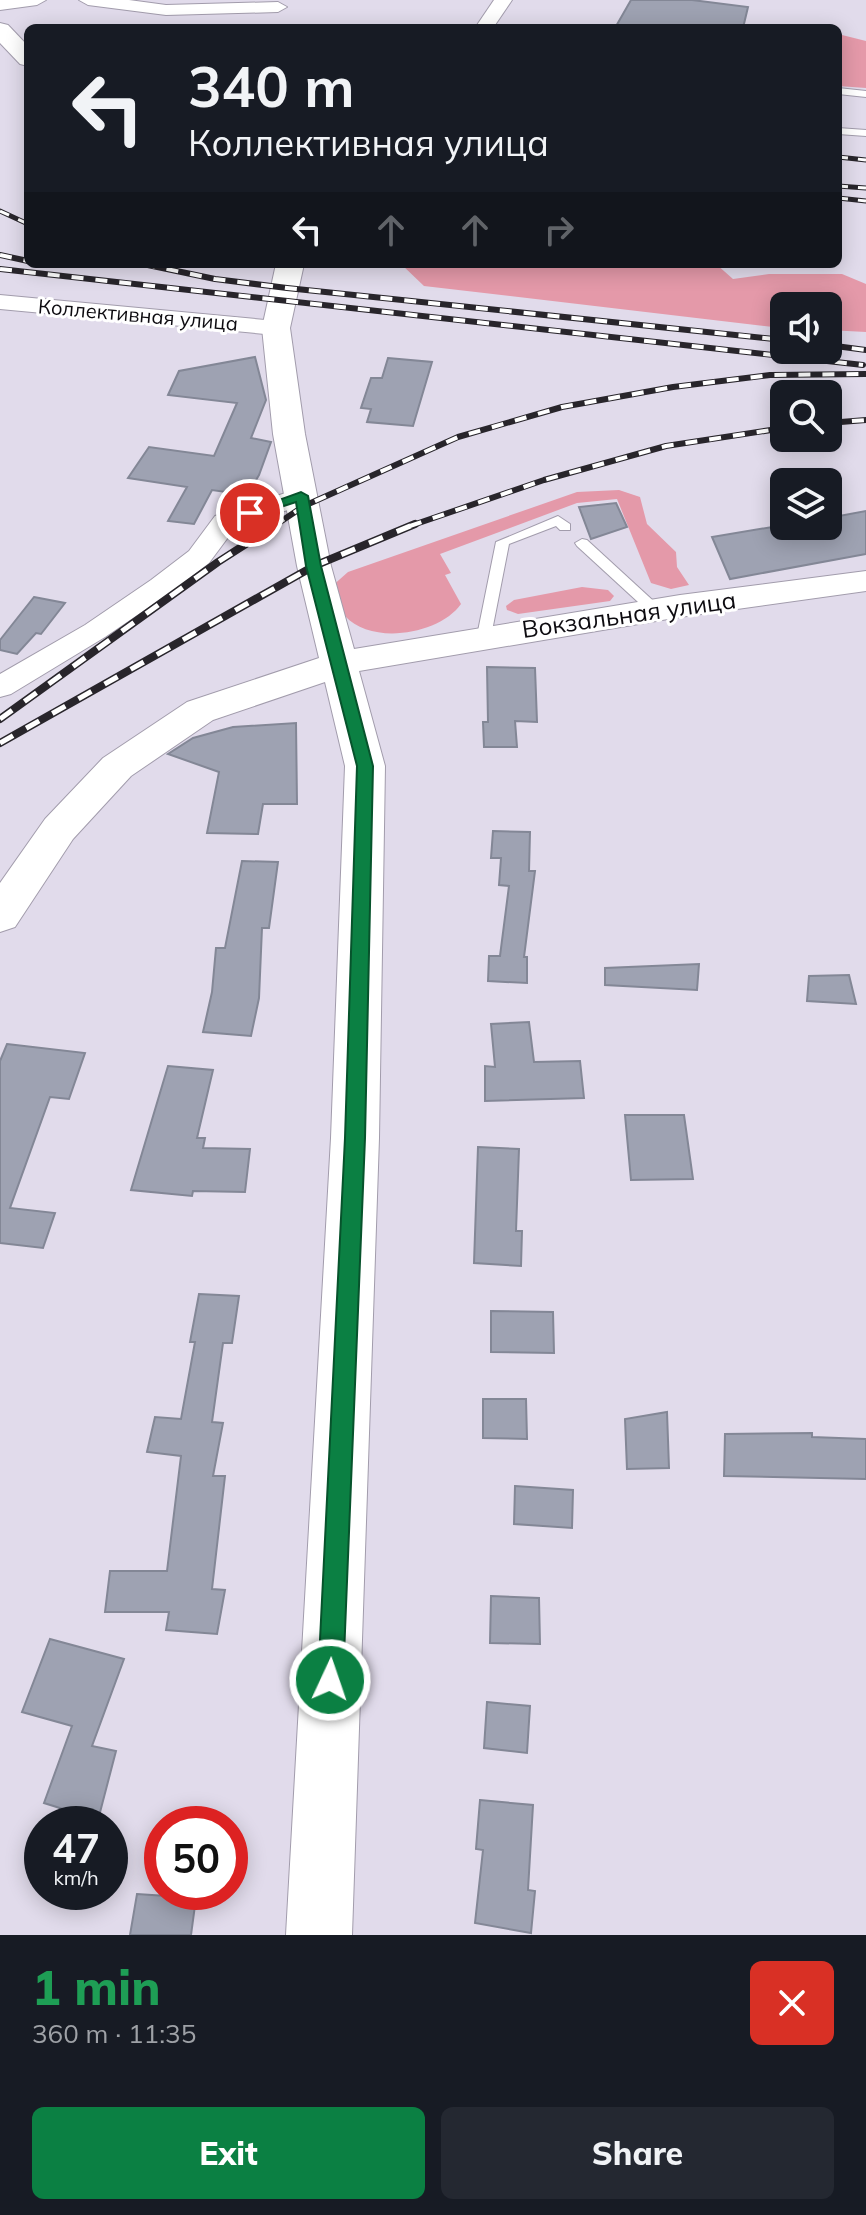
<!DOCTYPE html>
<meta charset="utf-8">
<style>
:root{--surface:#171b24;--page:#242831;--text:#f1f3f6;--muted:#9ea1a6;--accent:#0b8043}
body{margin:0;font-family:Mulish,sans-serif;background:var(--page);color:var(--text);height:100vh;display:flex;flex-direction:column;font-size:30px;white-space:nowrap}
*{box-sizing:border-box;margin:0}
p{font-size:26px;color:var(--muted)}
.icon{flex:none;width:44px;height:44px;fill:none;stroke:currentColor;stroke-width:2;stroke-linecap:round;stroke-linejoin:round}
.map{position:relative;height:1935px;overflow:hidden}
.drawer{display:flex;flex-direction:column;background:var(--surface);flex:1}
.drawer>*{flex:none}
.hud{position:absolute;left:24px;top:24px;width:818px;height:244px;border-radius:12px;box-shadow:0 4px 20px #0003;background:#171b24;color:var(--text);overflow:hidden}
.fabs{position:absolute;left:770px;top:292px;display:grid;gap:16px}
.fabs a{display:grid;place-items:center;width:72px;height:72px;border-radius:12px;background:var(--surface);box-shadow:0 4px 20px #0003;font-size:40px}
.speed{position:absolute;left:24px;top:1806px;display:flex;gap:16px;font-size:40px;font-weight:700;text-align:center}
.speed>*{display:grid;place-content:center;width:104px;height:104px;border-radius:50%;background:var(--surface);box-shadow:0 4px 20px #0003;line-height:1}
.speed small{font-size:20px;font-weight:400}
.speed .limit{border:12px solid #d22;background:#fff;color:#111}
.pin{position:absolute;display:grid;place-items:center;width:68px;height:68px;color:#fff;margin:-34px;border:4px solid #fff;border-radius:50%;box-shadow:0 2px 8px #0007}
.me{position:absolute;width:88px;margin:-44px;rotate:3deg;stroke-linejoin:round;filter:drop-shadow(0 0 6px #0008)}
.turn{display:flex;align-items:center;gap:28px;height:168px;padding:0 32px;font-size:36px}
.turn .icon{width:104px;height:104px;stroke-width:2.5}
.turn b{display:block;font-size:56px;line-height:68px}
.lanes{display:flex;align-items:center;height:76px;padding:0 32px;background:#0003;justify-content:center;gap:40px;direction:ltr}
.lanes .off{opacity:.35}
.round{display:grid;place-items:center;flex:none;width:84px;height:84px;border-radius:12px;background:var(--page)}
.summary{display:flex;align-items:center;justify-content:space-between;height:136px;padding:0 32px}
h1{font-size:48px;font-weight:800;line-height:60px;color:#1e9e55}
.cta{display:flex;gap:16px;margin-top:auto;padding:16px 32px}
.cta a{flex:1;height:92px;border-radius:12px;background:var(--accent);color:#fff;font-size:32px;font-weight:800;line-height:92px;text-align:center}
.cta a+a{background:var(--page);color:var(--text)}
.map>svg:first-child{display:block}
.green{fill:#e499a9}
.building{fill:#9ea2b2;stroke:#838796;stroke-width:2}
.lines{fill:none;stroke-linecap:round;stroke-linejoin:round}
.lane-casing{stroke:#a29cac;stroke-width:2}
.street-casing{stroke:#a29cac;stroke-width:2}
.secondary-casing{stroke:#a29cac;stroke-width:2}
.lane{fill:#fff;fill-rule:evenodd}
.street{fill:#fff;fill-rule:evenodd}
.secondary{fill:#fff;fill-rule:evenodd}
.rail-far2-casing{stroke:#28252b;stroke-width:5}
.rail-far1-casing{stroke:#28252b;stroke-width:6}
.rail-casing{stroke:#28252b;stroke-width:8}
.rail-far2{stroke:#fff;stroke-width:3;stroke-dasharray:10;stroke-linecap:butt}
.rail-far1{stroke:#fff;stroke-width:4;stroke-dasharray:12;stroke-linecap:butt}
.rail{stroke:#fff;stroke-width:5;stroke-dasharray:15;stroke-linecap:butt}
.route{fill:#0b8043;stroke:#07532c;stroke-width:2}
.labels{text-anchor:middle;stroke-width:6;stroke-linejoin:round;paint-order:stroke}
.far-street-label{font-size:20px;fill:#0d0b10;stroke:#fff}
.street-label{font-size:24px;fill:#0d0b10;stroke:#fff}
</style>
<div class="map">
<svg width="866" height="1935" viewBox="0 0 866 1935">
<rect width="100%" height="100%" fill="#e1dbeb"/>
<!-- green -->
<g class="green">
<path d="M838 34 866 41V88L838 86Z"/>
<path d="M401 264H716L733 279 769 274H842L866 284V332L828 330V306H784L782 328 424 286Z"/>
<path d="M619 490 640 497 647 524 676 552 677 567 689 585 671 589 651 583 617 499 577 503 440 554 451 573 445 575 461 604C440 634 372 646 345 616 339 609 335 596 331 587L348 572 577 492Z"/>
<path d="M582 587 608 590 614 596 610 601 518 614 507 610 506 606 514 600Z"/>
</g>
<!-- building -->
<g class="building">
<path d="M631 0H692L748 7 743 28H615Z"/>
<path d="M255 357 266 400 251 438 271 442 259 475 247 495 212 490 194 524 168 521 187 487 128 478 149 447 214 456 237 403 168 395 179 371Z"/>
<path d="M388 358 432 362 413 426 367 422 371 409 361 408 371 378H382Z"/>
<path d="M616 503 627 527 591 539 579 507Z"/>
<path d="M866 511V554L730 579 712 537 784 525 828 526V518Z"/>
<path d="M34 597 65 603 41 634 36 633 17 654 0 650V640Z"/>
<path d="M487 667 535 668 537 722 515 721 517 747H484L483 722H488Z"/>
<path d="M296 723 297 804H263L258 834 207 833 219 772 168 754 193 738 233 727Z"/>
<path d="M493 831 530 832 529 871H535L524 957H527V983L488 981 489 956H500L509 886 499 885 501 858H491Z"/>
<path d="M242 861 278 862 269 928H262L259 998 251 1036 203 1032 212 992 216 948H225Z"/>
<path d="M699 964 697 990 605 985V968Z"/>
<path d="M849 975 856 1004 807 1001 809 976Z"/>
<path d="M529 1022 534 1062 580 1061 584 1098 485 1101V1066L495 1067 491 1024Z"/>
<path d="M7 1044 85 1053 69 1099 50 1097 10 1208 55 1213 43 1248 0 1243V1061Z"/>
<path d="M168 1066 213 1070 197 1138H205L203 1148 250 1149 245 1192 193 1191 192 1196 131 1190Z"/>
<path d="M625 1115H684L693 1179 631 1180Z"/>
<path d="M478 1147 519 1149 516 1231H522L521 1266 474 1263Z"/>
<path d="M199 1294 239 1296 232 1343H223L212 1422 223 1423 213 1476H225L212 1589 225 1590 217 1634 166 1630 169 1612H105L110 1571H167L181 1456 147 1452 155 1417 181 1419 195 1342H190Z"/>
<path d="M491 1311 553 1312 554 1353 491 1352Z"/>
<path d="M483 1399H526L527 1439 483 1438Z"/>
<path d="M667 1412 669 1468 627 1469 625 1419Z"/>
<path d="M812 1433V1437L866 1439V1479L724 1476 725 1434Z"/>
<path d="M515 1486 573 1490 572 1528 514 1524Z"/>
<path d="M491 1596 539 1598 540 1644 490 1643Z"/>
<path d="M50 1639 124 1659 92 1746 116 1751 98 1820 44 1803 72 1726 22 1712Z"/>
<path d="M487 1702 530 1706 527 1753 484 1748Z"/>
<path d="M480 1800 533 1805 528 1890 535 1891 531 1933 475 1923 483 1850 476 1849Z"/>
<path d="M137 1894 196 1898 191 1935H130Z"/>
</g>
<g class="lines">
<!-- lane casing -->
<g class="lane-casing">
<g id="lane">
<path d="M838 88 866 91V97L838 94Z"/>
<path d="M838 128 866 130V136L838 134Z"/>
<path d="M558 516 570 524V530H560L556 526 509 544 491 636 489 639H479L477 636 496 542Z"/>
<path d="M582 539 587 540 660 607V613H650L577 546 575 543Z"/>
</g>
</g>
<!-- street casing -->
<g class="street-casing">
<g id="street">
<path d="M0 0H46L37 5 0 10Z"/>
<path d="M79 0H129L166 5 278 2 287 7 278 12 166 15 88 5Z"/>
<path d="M494 0H512L493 28H475Z"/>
<path d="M0 295 276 321 284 323 288 328 284 333 276 335 0 309Z"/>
<path d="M301 488 311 490 314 496 311 502 235 528 209 563 171 592 105 637 11 694 0 697V674L85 625 151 580 189 551 215 516Z"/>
</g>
</g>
<!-- secondary casing -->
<g class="secondary-casing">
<g id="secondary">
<path d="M0 23 8 25 28 46V66L20 64 0 43Z"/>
<path d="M276 264H304L290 328 305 434 331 566 354 649 680 595 866 571V591L680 617 359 671 385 766 379 1138 352 1935H286L331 1138 345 766 325 682 213 720 131 776 73 839 15 927 0 932V883L45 819 103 758 187 702 319 658 297 566 273 434 262 328Z"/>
</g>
</g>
<!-- lane -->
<use href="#lane" class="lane"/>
<!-- street -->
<use href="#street" class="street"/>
<!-- secondary -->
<use href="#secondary" class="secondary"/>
<!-- rail-far2 casing -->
<g class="rail-far2-casing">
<g id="rail-far2">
<path d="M838 157 866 160"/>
<path d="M838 186 866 188"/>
<path d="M838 198 866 201"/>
<path d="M0 211 28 224"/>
</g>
</g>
<!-- rail-far1 casing -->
<g class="rail-far1-casing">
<g id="rail-far1">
<path d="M0 255 28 261"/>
<path d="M143 264 215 279 287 288 784 340"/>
<path d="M0 269 863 365"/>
<path d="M828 345 866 350"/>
<path d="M828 423 866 420"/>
<path d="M274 526 304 506 458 437 562 407 673 387 770 375 866 374"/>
<path d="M410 526 544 480 666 446 784 428"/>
</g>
</g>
<!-- rail casing -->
<g class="rail-casing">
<g id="rail">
<path d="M0 719 218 562 277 524"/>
<path d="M0 743 314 566 415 524"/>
</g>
</g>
<!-- rail-far2 -->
<use href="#rail-far2" class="rail-far2"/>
<!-- rail-far1 -->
<use href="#rail-far1" class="rail-far1"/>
<!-- rail -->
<use href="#rail" class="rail"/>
</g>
<!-- route -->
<path class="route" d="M301 492 308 496 321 566 373 766 365 1138 343 1680 339 1689 330 1693 322 1689 318 1680 345 1138 357 766 306 566 296 502 250 517 243 513Z"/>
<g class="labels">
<!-- far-street labels -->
<g class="far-street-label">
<text transform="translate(138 315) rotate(5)" y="7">Коллективная улица</text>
</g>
<!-- street labels -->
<g class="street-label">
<text transform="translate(629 615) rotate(-8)" y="8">Вокзальная улица</text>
</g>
</g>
</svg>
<div class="fabs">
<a><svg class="icon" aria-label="sound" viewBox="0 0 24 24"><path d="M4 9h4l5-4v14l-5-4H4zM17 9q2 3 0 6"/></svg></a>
<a><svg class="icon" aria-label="search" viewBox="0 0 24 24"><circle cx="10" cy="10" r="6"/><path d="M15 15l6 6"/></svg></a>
<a><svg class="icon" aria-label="layers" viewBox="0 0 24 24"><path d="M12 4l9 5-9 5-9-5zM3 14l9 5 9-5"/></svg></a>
</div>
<div class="speed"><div>47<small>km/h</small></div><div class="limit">50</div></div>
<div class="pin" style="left:250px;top:513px;background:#d93025"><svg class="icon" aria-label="arrive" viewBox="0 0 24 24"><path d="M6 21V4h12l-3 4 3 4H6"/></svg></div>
<svg class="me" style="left:330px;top:1680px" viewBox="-20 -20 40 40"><circle r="17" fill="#0b8043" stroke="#fff" stroke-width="3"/><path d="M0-11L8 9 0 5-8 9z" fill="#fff"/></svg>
<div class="hud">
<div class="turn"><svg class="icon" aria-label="left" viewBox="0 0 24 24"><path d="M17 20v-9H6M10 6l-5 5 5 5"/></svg><div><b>340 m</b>Коллективная улица</div></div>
<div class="lanes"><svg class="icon" aria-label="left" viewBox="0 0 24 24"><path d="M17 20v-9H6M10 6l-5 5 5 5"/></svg><svg class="icon off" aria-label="ahead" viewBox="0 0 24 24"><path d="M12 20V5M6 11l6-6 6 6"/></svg><svg class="icon off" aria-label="ahead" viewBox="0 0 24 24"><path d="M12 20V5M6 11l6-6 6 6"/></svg><svg class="icon off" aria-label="right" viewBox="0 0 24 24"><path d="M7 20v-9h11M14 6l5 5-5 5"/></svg></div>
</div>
</div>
<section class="drawer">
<div class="summary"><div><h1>1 min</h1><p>360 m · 11:35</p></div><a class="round" style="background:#d93025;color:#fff"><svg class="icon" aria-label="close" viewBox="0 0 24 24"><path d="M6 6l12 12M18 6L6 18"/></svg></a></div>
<div class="cta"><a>Exit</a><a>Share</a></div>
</section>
